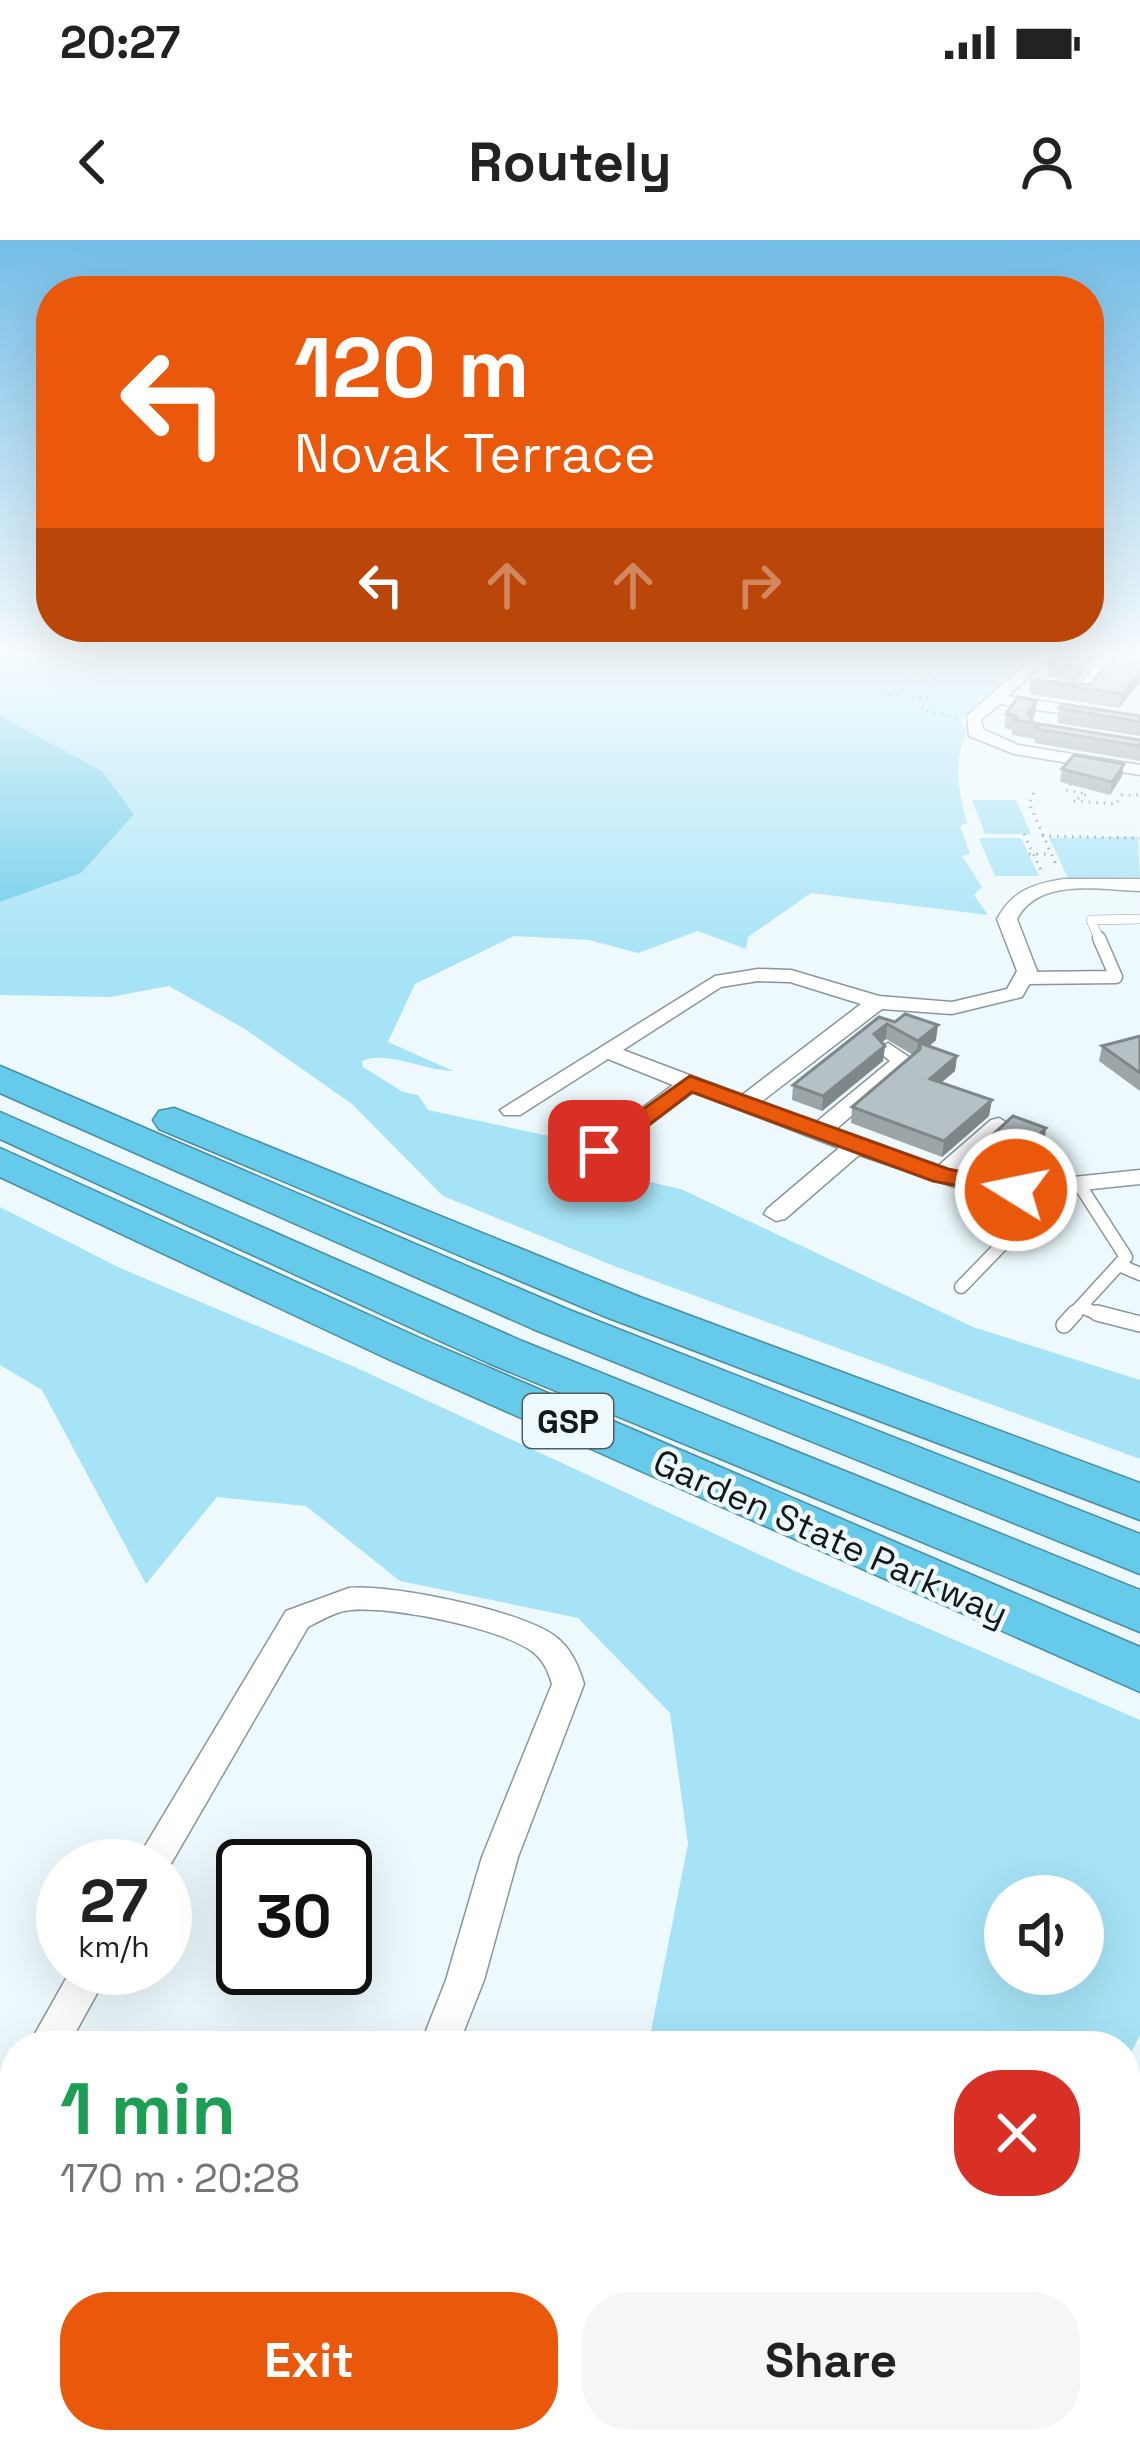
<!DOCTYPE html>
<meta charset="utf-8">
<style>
:root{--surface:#fff;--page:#f6f6f6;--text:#222;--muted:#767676;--accent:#ea580c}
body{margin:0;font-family:"Space Grotesk",sans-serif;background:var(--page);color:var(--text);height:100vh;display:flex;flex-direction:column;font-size:45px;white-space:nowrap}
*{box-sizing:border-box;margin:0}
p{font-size:39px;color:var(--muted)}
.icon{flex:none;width:66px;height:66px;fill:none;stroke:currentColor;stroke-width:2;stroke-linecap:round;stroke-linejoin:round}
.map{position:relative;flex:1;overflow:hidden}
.sheet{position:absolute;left:0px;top:1791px;width:1140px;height:423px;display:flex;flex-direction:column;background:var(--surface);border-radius:48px 48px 0 0;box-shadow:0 12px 48px #0002}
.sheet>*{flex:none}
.guide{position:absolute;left:36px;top:36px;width:1068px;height:366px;border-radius:48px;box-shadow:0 12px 48px #0002;background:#ea580c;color:#fff;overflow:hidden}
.fabs{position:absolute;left:984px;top:1635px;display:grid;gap:24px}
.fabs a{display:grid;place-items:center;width:120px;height:120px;border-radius:50%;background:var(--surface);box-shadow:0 12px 48px #0002;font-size:60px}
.speed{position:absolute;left:36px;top:1599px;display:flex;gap:24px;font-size:60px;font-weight:700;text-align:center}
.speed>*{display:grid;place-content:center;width:156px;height:156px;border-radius:50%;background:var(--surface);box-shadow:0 12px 48px #0002;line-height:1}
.speed small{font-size:30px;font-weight:400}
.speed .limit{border:6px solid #111;border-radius:18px;background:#fff;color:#111}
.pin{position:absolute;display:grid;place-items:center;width:102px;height:102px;color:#fff;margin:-51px;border-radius:24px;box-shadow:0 6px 18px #0006}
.me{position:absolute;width:132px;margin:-66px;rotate:280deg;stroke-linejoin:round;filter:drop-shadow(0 0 9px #0008)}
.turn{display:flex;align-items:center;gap:42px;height:252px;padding:0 60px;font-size:54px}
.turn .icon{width:156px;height:156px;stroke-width:2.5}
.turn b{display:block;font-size:84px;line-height:102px}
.lanes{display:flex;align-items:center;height:114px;padding:0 60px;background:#0003;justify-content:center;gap:60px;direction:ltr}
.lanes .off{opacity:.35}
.round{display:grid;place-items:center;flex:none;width:126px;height:126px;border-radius:48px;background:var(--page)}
.overview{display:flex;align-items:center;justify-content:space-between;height:204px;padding:0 60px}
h1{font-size:72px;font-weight:800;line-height:90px;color:#1e9e55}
.button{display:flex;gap:24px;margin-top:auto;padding:24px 60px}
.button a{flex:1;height:138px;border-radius:48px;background:var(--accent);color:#fff;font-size:48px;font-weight:800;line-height:138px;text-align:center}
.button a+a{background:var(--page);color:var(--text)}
.status{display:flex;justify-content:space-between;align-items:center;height:84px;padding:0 60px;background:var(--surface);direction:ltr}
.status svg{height:33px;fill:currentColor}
header{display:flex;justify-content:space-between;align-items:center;height:156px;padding:0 60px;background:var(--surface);font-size:54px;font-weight:800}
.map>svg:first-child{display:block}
.green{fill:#a6e3f7;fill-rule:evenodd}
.water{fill:#65cae9}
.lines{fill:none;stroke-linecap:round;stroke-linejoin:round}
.service-far2-casing{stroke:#8b969a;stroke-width:10}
.service-far1-casing{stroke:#8b969a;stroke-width:15}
.service-casing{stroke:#8b969a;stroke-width:18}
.minor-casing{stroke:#8b969a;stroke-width:3}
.motorway-casing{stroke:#498da1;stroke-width:3}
.path{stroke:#828a8d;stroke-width:3;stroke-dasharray:1.5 6;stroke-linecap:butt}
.service-far2{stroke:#fff;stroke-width:9}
.service-far1{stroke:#fff;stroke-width:12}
.service{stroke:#fff;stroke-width:15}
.minor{fill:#fff;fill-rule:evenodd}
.motorway{fill:#66cbea;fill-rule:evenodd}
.wall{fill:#9ca6a9}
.shaded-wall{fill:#7f878a}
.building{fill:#b5c1c5;stroke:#7f878a;stroke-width:3}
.route{fill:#ea580c;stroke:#983908;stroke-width:3}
.labels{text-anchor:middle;stroke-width:9;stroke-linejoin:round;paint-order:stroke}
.shield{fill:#edf9fd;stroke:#555c5e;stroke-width:3}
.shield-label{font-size:33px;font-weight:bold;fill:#14191a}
.street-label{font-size:36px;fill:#14191a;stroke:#edf9fd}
</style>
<div class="status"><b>20:27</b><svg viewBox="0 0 49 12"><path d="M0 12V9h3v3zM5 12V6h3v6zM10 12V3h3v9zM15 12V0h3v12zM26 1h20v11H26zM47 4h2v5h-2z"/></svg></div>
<header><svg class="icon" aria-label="back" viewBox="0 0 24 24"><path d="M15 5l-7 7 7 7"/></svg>Routely<svg class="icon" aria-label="person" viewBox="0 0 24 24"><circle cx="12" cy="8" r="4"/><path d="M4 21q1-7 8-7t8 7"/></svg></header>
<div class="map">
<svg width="1140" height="2213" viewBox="0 0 1140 2213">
<rect width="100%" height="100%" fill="#edf9fd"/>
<!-- green -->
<g class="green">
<path d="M0 414H1030L960 481 967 492C952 522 959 552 967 583L960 586 970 614 962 616 982 647 974 655 988 675 811 653 748 697 746 709 698 691 638 713 589 700 514 696 415 744 388 802 453 831C425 831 386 810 362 821L363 827 403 852 418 855 428 870 549 896 574 907 573 925 681 949 973 1087 1140 1140V1219L614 1026 443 956 352 864 245 789 169 746 110 757 0 755V662L81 633 102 531 0 476Z"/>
<path d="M972 560H1016L1031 594H985Z"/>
<path d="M1138 597 1140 637 1068 638 1049 598Z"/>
<path d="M979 598H1021L1039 636H995Z"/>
<path d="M0 967 120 1028 357 1128 795 1331 1140 1480V1795L1125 1825V1806H648L688 1604 670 1473 578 1378 400 1341 306 1266 217 1257 146 1344 42 1150 0 1125ZM1005 1656H1083V1734H1005Z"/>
<path d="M499 2199H949L943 2213H494Z"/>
</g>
<!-- water -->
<path class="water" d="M0 476 102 531 134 574 81 633 0 662Z"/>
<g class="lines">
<!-- service-far2 casing -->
<g class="service-far2-casing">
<path id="service-far2" d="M1100 701 1091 680 1140 679"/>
</g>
<!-- service-far1 casing -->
<g class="service-far1-casing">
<g id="service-far1">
<path d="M1026 738 1116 737 1099 698"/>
<path d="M1119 1025 1140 1034"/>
<path d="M961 1047 1024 982 1016 950"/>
<path d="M1081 1067 1104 1076"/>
<path d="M1072 1076 1126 1017 1079 944"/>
</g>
</g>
<!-- service casing -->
<g class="service-casing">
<g id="service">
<path d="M1097 1073 1140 1084"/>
<path d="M1064 1085 1075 1073"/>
</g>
</g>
<!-- minor casing -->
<g class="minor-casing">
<g id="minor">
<path d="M1036 414H1053L1008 456 1140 476V486L1000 464 981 480 983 489 1018 505 1140 525V535L1014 514 969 496 967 476Z"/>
<path d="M1104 414H1120L1088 455 1053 451V445L1078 447Z"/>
<path d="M1064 639H1140V651C1100 650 1039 637 1017 679L1037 731 1022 757 952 774 882 769 761 862 815 883 890 821 877 810 888 803 915 821 835 890 938 926 991 880 999 878 1011 885 1007 890 959 932 1016 943 1140 930V944L1016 957 964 950 859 915 785 979 776 981 764 974 767 969 839 908 693 852 607 916H591L587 911 591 906 673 845 608 819 520 875H504L500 870 715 736 758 729 791 730 879 756 952 762 1007 749 1017 731 997 679C1013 650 1033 644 1064 639ZM758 741 790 742 861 764 742 855 623 810 721 747Z"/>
<path d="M349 1348C391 1344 524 1371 556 1397 571 1408 579 1427 584 1444L518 1617 484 1740 458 1806H420L446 1740 482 1617 552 1444C548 1431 544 1421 533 1412 501 1388 392 1366 351 1370 336 1371 322 1380 308 1387L165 1634V1626H133L286 1371Z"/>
<path d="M72 1728H111L68 1806H28Z"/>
<path d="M15 1844V1900L0 1906V1851Z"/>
<path d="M231 2199H277L272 2213H226Z"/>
</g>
</g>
<!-- motorway casing -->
<g class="motorway-casing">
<g id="motorway">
<path d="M0 826 567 1069 1140 1294V1334L533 1089 0 853Z"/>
<path d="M174 868 640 1057 1140 1243V1280L606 1077 159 889 153 880 159 871Z"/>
<path d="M0 872 522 1101 1140 1350V1392L488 1123 0 899Z"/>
<path d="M0 908 422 1099 1140 1407V1452L388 1119 0 937Z"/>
</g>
</g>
<!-- path -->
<g class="path">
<path d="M882 453 930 458 934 437 902 431"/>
<path d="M921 459 923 470 959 478"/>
<path d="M1070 544 1066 550 1087 554 1073 561 1116 564 1122 555H1140"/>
<path d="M1034 553 1029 563 1057 627"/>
<path d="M1024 594 1043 634"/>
<path d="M1042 596 1140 598"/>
<path d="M1029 614H1051"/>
</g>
<!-- service-far2 -->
<use href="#service-far2" class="service-far2"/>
<!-- service-far1 -->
<use href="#service-far1" class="service-far1"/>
<!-- service -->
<use href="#service" class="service"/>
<!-- minor -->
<use href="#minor" class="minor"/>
<!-- motorway -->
<use href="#motorway" class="motorway"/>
</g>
<!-- wall -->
<g class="wall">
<path d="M1098 414 1076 442 1048 437 1050 423Z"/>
<path d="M1140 414 1119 468 1029 454 1031 440 1090 445Z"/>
<path d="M1059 468 1140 476V496L1057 483Z"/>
<path d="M1006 474H1035L1032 479 1033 483 1140 500V521L1034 503 1035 499 1012 495V490L1004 488Z"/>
<path d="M1124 524 1122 536 1110 555 1060 542 1062 529Z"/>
<path d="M879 777 936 800 929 806 957 816 955 831 941 843 989 876 942 917 851 883 852 867 913 815 886 799 882 802 885 806 883 821 822 871 792 860 793 845Z"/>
<path d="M1140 796V851L1099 821 1102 806Z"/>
<path d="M985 902 1044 904 1016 930 982 918Z"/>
</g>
<!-- shaded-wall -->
<g class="shaded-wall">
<path d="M1090 414H1098L1076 442 1078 428Z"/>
<path d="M1140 432V443L1119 468 1122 454Z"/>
<path d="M1037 460 1035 474 1029 483 1028 472Z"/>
<path d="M1124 524 1122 536 1110 555 1112 542Z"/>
<path d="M887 784 886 799 873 810 874 794Z"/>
<path d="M938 785 936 800 917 817 918 801Z"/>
<path d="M885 806 883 821 822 871 823 856Z"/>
<path d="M957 816 955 831 928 854 930 839Z"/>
<path d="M992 860 989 876 942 917 944 901Z"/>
<path d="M1046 888 1044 904 1016 930 1018 914Z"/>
</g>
<!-- building -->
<g class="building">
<path d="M1059 414H1090L1078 428 1050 423Z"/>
<path d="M1117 414H1140V432L1122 454 1031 440 1090 445Z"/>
<path d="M1018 457 1037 460 1028 472 1033 483 1140 500V506L1036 489 1040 484 1014 480 1017 476 1006 474Z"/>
<path d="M1062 464 1140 476V482L1059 468Z"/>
<path d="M1074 515 1124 524 1112 542 1062 529Z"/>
<path d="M905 774 938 785 918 801 887 784 874 794 885 806 823 856 793 845 879 777 895 782Z"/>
<path d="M1140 796V833L1102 806Z"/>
<path d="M920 803 957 816 930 839 992 860 944 901 852 867 920 809Z"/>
<path d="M1013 876 1046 888 1018 914 985 902Z"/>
</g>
<!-- sky -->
<linearGradient id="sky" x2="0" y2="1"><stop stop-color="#73bde8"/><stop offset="0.57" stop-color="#f7fcfe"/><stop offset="1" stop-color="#f7fcfe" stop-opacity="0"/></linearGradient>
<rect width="1140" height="724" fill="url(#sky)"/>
<!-- route -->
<path class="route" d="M690 836 948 929 1025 945 1028 950 1016 957 933 941 692 852 608 916H591V906Z"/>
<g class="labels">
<!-- shield labels -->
<rect class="shield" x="523" y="1154" width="90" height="54" rx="9"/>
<g class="shield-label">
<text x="568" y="1193">GSP</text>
</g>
<!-- street labels -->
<g class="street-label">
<text transform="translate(831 1297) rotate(24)" y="13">Garden State Parkway</text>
</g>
</g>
</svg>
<div class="fabs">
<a><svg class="icon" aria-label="sound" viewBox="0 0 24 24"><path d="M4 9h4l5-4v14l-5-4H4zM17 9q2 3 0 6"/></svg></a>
</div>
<div class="speed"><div>27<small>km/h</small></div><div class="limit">30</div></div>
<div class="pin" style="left:599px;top:911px;background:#d93025"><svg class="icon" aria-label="arrive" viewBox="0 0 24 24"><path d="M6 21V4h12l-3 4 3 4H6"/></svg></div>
<svg class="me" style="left:1016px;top:950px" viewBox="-20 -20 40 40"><circle r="17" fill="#ea580c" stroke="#fff" stroke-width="3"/><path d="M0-11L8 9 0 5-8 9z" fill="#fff"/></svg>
<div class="guide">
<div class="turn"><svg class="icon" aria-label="left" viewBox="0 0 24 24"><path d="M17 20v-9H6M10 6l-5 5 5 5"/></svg><div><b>120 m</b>Novak Terrace</div></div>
<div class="lanes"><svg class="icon" aria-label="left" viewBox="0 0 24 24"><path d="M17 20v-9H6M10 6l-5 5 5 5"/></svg><svg class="icon off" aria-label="ahead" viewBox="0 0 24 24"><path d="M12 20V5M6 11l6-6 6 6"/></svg><svg class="icon off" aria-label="ahead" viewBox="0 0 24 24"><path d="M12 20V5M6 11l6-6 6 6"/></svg><svg class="icon off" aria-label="right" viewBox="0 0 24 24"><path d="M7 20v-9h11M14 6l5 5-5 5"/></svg></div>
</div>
<section class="sheet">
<div class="overview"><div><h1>1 min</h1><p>170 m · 20:28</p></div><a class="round" style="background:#d93025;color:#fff"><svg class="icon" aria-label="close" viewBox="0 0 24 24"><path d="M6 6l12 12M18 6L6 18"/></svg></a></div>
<div class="button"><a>Exit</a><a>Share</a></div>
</section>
</div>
